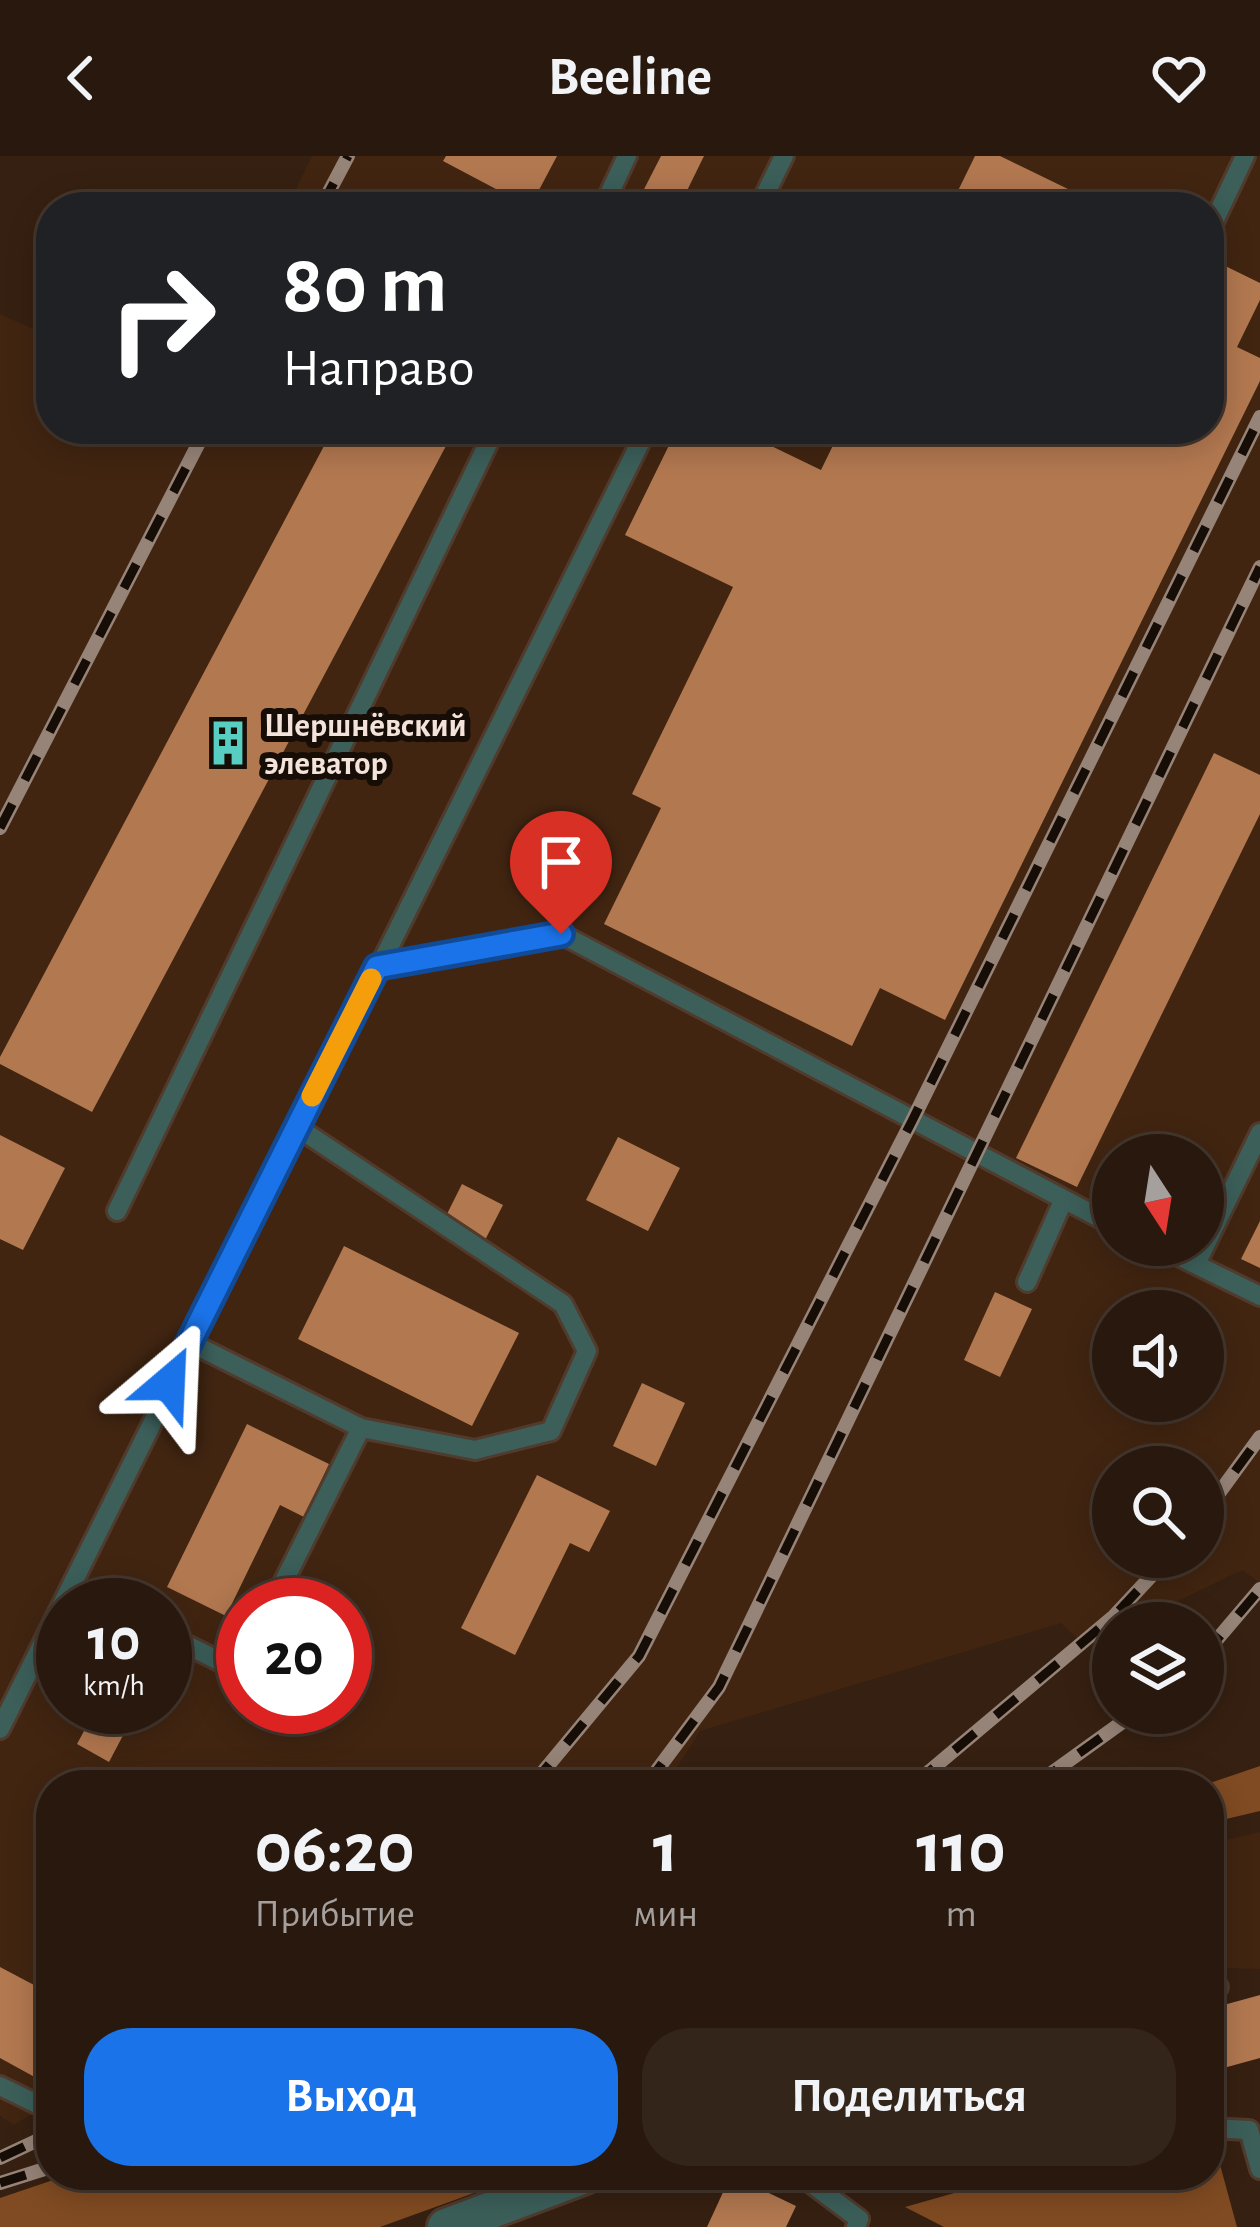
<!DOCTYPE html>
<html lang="ru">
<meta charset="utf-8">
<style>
:root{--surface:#28180d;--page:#34251b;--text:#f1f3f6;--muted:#a5a09d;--line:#44372e;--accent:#1a73e8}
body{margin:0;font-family:"Alegreya Sans",sans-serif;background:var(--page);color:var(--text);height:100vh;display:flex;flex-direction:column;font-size:45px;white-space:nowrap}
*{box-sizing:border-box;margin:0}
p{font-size:39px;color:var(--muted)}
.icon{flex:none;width:66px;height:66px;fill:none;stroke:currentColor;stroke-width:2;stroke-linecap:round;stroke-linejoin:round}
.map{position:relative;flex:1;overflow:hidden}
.sheet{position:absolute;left:36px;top:1614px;width:1188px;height:420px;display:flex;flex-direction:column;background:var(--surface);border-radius:48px;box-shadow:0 6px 30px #0003,0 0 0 3px var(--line)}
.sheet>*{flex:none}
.top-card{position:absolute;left:36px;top:36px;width:1188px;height:252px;border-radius:48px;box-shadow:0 6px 30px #0003,0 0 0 3px var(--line);background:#202124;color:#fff;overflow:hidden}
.needle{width:78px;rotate:168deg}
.fabs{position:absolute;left:1092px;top:978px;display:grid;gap:24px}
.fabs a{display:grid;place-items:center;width:132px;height:132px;border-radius:50%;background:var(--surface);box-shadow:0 6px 30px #0003,0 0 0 3px var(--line);font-size:60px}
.speed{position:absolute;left:36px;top:1422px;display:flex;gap:24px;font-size:60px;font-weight:700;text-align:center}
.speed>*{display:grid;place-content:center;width:156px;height:156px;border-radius:50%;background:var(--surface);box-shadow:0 6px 30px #0003,0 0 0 3px var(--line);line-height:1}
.speed small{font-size:30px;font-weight:400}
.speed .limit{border:18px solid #d22;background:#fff;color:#111}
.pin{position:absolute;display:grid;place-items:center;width:102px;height:102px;color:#fff;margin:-123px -51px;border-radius:50% 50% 50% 0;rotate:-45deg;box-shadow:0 0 12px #0007}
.pin .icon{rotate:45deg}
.me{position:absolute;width:132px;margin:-66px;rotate:26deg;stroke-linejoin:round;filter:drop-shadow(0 0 9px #0008)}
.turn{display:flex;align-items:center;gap:42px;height:252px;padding:0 48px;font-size:54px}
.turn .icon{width:156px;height:156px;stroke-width:2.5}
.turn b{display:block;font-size:84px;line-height:102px}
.eta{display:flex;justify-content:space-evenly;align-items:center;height:204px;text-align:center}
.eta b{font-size:72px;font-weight:700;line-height:84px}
.cta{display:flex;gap:24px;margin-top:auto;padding:24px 48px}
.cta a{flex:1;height:138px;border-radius:48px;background:var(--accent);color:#fff;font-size:48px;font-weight:700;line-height:138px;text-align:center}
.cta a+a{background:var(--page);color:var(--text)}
header{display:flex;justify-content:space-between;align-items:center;height:156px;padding:0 48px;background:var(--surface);font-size:54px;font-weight:700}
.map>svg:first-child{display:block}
.built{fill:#412511;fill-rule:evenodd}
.forest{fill:#804b22}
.building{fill:#b27850}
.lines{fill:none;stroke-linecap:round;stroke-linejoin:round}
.lane-casing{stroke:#503b2d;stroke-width:24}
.street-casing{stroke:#503b2d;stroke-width:42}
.lane{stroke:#3c5f5a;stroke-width:18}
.street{stroke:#3c5f5a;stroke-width:36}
.rail-casing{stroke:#978478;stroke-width:14}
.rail{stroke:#160d06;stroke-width:9;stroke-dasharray:27;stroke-linecap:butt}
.route-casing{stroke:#114b97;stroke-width:30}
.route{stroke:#1a73e8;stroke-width:21}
.slow{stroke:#f59e0b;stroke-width:21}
.labels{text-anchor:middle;stroke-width:12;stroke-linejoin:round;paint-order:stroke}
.poi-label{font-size:33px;font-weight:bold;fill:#f3e3da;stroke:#160d06;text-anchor:start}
</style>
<header><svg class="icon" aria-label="back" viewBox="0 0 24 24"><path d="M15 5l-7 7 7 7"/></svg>Beeline<svg class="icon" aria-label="heart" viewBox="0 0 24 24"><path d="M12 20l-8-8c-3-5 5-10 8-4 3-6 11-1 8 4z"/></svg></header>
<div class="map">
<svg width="1260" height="2071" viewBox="0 0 1260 2071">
<rect width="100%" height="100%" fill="#362011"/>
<!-- built -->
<g class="built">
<path d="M312 0H1260V1427L1242 1414 1133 1467H1113V1477L1085 1490 1061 1467 700 1575 666 1629 625 1613 589 1629H51V1946L14 1969 0 1960V158L51 181V273H1209V51H287ZM1113 999H1203V1089H1113ZM1113 1155H1203V1245H1113ZM1113 1311H1203V1401H1113ZM63 1449H165V1551H63ZM243 1449H345V1551H243Z"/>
<path d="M1260 1676V1813L1220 1812 1209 1777V1688Z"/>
</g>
<!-- forest -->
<g class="forest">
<path d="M1260 1610V1655L1209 1667V1629H1204Z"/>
<path d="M1209 2004 1219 2005 1237 2071H944L905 2051 1018 2019H1209Z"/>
<path d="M68 2019H524L380 2071H0V2042Z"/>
</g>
<!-- building -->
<g class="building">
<path d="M446 0H557L530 51 443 5Z"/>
<path d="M661 0H704L679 51H655L639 43Z"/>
<path d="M975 0H1000L1105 51H950Z"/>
<path d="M1209 102 1260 127V144L1237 191 1260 202V225L945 864 880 832 852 890 604 768 661 652 632 638 733 431 625 379 677 273H736L821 314 841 273H1209Z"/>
<path d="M333 273H455L92 956 0 908V901Z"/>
<path d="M748 273H794L786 290Z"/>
<path d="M1214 597 1260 619V658L1077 1031 1016 1002Z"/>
<path d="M0 979 65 1012 23 1094 0 1083Z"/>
<path d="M618 981 680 1012 648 1075 586 1044Z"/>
<path d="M462 1028 503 1049 484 1086 443 1066Z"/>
<path d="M1260 1065V1112L1241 1103Z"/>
<path d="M344 1090 519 1177 472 1270 298 1183Z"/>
<path d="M995 1136 1032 1153 1000 1221 964 1204Z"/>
<path d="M642 1227 685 1247 656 1310 613 1290Z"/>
<path d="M247 1268 329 1308 304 1361 280 1349 226 1460 167 1431Z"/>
<path d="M537 1319 610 1355 589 1396 570 1387 515 1499 461 1472Z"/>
<path d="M97 1551H138L109 1606 77 1588Z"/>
<path d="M0 1811 51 1838V1930L0 1902Z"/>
<path d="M1260 1839V1902L1209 1916V1853Z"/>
<path d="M731 2019 796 2050 786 2071H707Z"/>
</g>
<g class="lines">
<!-- lane casing -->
<g class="lane-casing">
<g id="lane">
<path d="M603 51 627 0"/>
<path d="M759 51 784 0"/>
<path d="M1209 76 1245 0"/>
<path d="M377 811 561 778 1113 1069"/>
<path d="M117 1055 495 273"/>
<path d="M1156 1089 1260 1140"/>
<path d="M1196 1108 1260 977"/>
<path d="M1027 1126 1063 1045"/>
<path d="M189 1186 361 1272 475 1294 551 1275 587 1195 563 1148 297 971"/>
<path d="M72 1432 107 1449"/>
<path d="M272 1449 361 1272"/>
<path d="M165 1478 239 1515 243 1507"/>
<path d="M0 1573 647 273"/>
<path d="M1209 1821 1218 1831"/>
<path d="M0 1930 39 1949 51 1934"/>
<path d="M1209 1972 1249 1974 1260 2013"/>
<path d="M800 2019 859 2063 856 2071"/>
</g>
</g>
<!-- street casing -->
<g class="street-casing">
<path id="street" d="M446 2071 585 2019"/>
</g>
<!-- lane -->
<use href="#lane" class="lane"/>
<!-- street -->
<use href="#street" class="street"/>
<!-- rail casing -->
<g class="rail-casing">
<g id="rail">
<path d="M321 51 348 0"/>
<path d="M0 672 206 273"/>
<path d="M1203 1359 1260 1281"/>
<path d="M1203 1500 1260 1433"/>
<path d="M532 1629 639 1500 912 965 1260 261"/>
<path d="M646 1629 719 1531 1260 411"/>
<path d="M913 1629 1114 1460 1169 1401"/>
<path d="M1035 1629 1135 1557"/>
<path d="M0 2002 51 1978"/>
<path d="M0 2027 51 2011"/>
</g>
</g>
<!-- rail -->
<use href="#rail" class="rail"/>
</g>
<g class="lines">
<!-- route casing -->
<g class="route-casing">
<path id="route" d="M169 1227 377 811 561 778"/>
</g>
<!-- route -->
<use href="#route" class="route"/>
<!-- slow -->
<path class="slow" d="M312 940 371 823"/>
</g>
<!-- icons -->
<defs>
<g id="building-bare" transform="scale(3.6)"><path d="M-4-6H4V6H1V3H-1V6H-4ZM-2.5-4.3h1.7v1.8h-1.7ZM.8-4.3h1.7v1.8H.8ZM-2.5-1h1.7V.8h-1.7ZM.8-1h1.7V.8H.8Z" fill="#57cec1" stroke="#160d06" stroke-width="2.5" paint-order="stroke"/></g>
</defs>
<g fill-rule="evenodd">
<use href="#building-bare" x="228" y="587"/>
</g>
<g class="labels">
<!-- poi labels -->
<g class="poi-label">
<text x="264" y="580">Шершнёвский<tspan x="264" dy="38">элеватор</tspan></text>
</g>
</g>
</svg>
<div class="fabs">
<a><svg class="needle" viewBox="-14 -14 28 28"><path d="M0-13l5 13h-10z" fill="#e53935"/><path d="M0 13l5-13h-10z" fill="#a5a09d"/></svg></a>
<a><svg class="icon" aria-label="sound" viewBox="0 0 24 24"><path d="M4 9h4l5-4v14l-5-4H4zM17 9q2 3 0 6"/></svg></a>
<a><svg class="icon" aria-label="search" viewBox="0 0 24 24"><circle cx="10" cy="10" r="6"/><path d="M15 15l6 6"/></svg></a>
<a><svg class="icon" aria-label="layers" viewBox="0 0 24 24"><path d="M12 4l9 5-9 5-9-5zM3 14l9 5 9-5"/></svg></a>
</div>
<div class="speed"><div>10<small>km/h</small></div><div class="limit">20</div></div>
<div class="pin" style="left:561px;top:778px;background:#d93025"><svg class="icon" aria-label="arrive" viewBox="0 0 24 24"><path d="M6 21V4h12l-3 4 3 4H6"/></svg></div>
<svg class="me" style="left:169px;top:1227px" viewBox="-20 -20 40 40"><path d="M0-17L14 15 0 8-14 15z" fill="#1a73e8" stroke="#fff" stroke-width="4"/></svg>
<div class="top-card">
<div class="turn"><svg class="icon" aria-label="right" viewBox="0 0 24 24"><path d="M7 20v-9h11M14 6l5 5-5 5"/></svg><div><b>80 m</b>Направо</div></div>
</div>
<section class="sheet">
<div class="eta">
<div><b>06:20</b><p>Прибытие</p></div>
<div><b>1</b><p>мин</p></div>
<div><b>110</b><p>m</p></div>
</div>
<div class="cta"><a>Выход</a><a>Поделиться</a></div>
</section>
</div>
